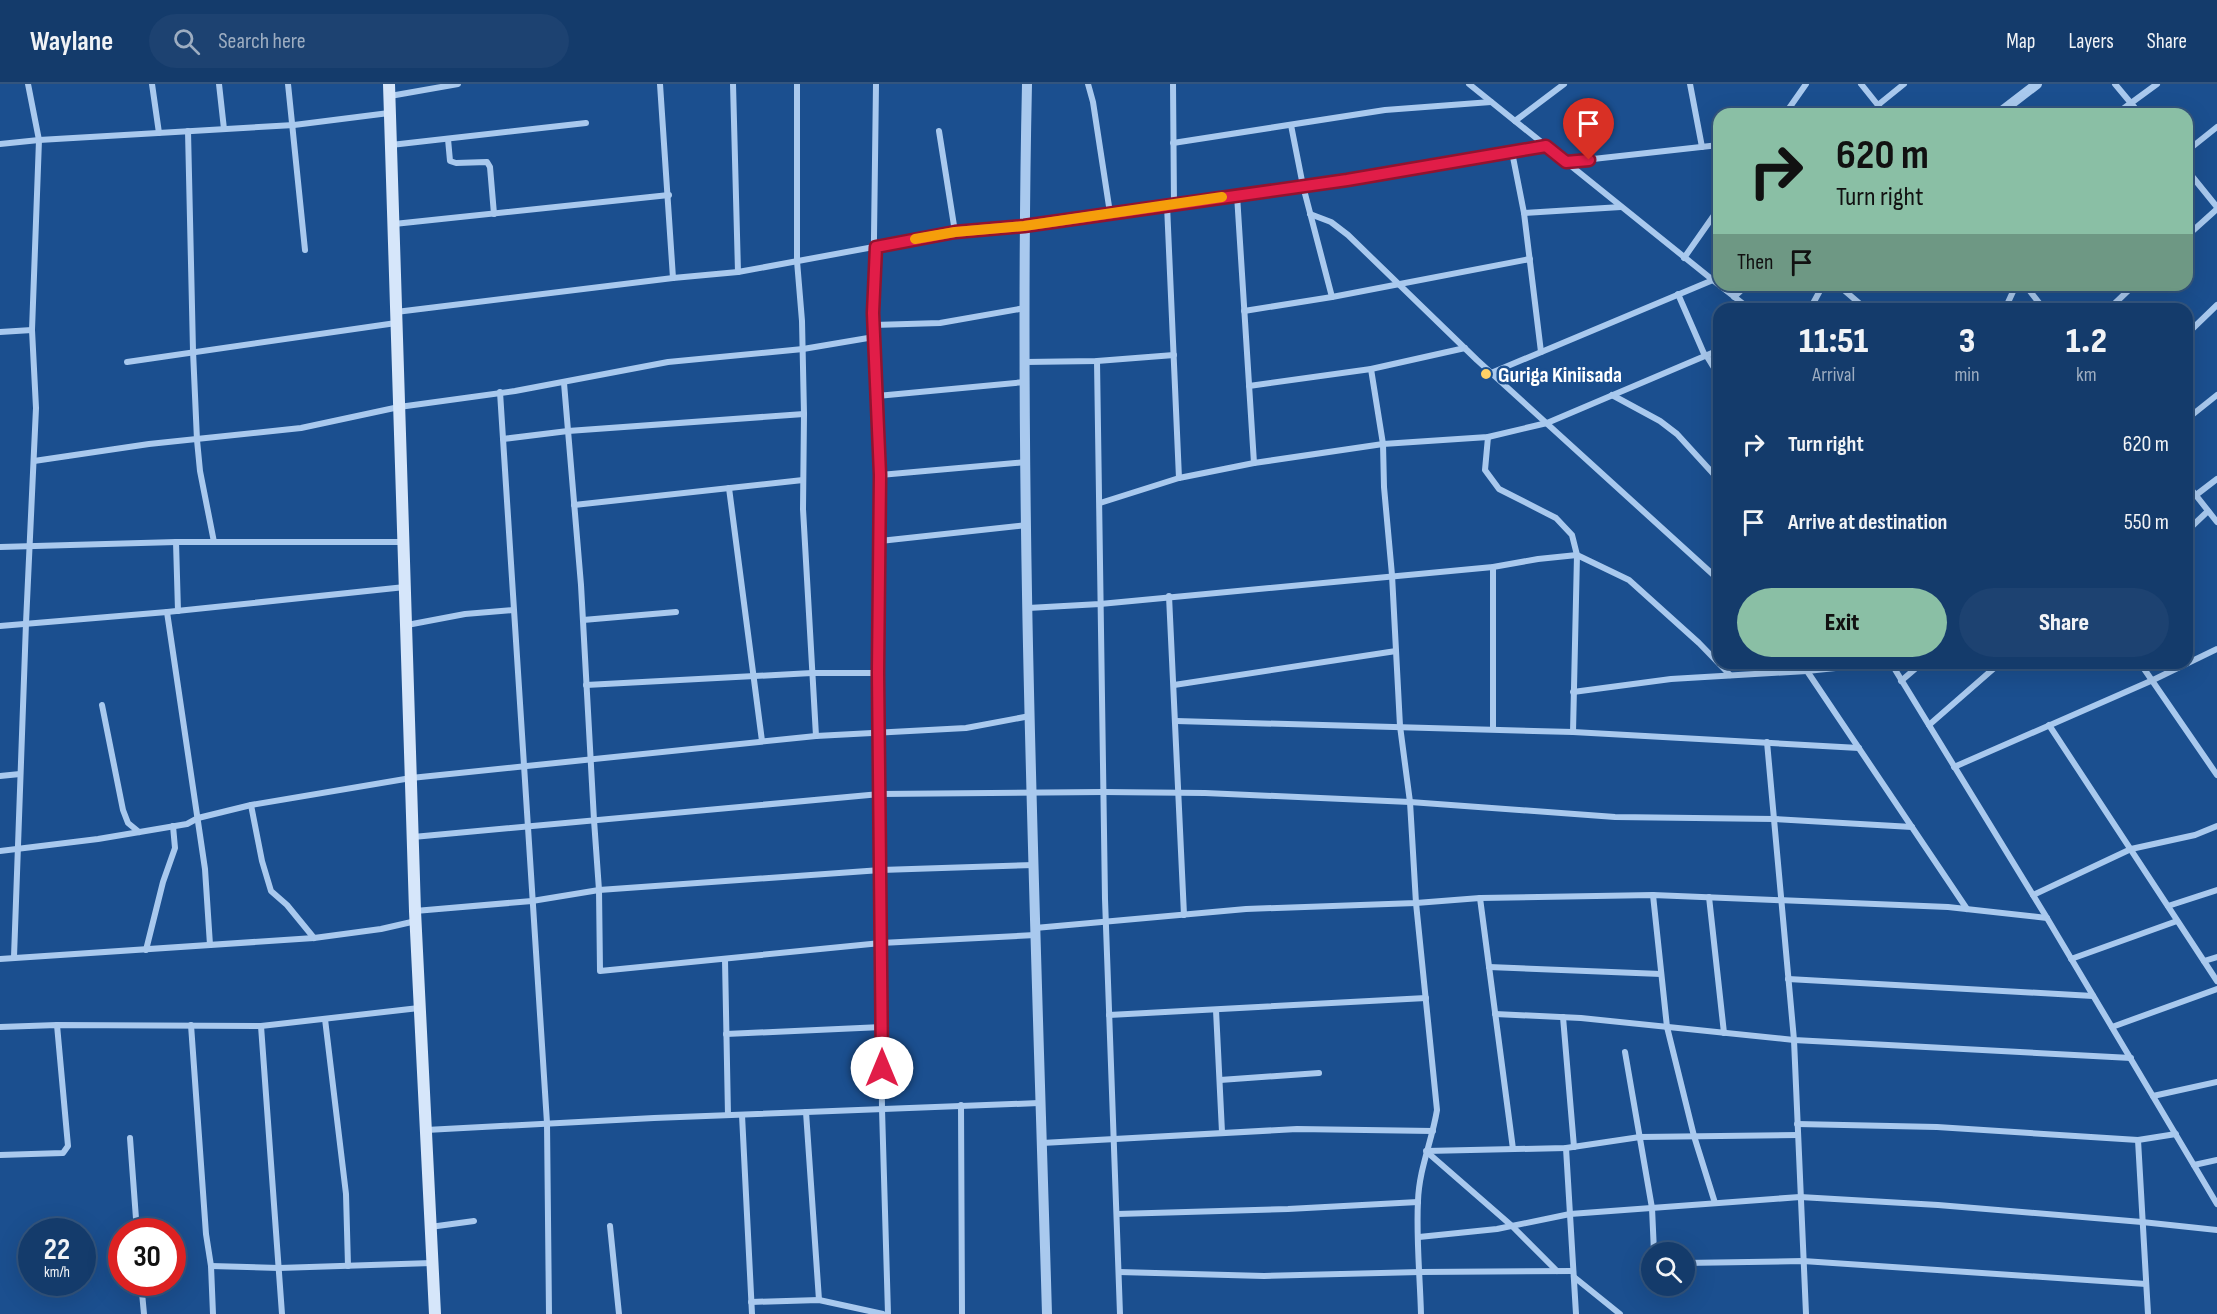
<!DOCTYPE html>
<style>
:root{--surface:#143b6b;--page:#1d4271;--text:#f1f3f6;--muted:#9dadc1;--line:#33557e;--accent:#8abfa5}
body{margin:0;font-family:"Sofia Sans Condensed",sans-serif;background:var(--page);color:var(--text);height:100vh;display:flex;flex-direction:column;font-size:22px;white-space:nowrap}
*{box-sizing:border-box;margin:0}
p{font-size:20px;color:var(--muted)}
.icon{flex:none;width:33px;height:33px;fill:none;stroke:currentColor;stroke-width:2;stroke-linecap:round;stroke-linejoin:round}
.map{position:relative;flex:1;overflow:hidden}
.details{position:absolute;left:1713px;top:219px;width:480px;height:366px;display:flex;flex-direction:column;background:var(--surface);border-radius:18px;box-shadow:0 6px 24px #0002,0 0 0 2px var(--line)}
.details>*{flex:none}
.hud{position:absolute;left:1713px;top:24px;width:480px;height:183px;border-radius:18px;box-shadow:0 6px 24px #0002,0 0 0 2px var(--line);background:#8abfa5;color:#111;overflow:hidden}
.tools{position:absolute;left:1641px;top:1158px;display:grid;gap:12px}
.tools a{display:grid;place-items:center;width:54px;height:54px;border-radius:50%;background:var(--surface);box-shadow:0 6px 24px #0002,0 0 0 2px var(--line);font-size:30px}
.speed{position:absolute;left:18px;top:1134px;display:flex;gap:12px;font-size:30px;font-weight:700;text-align:center}
.speed>*{display:grid;place-content:center;width:78px;height:78px;border-radius:50%;background:var(--surface);box-shadow:0 6px 24px #0002,0 0 0 2px var(--line);line-height:1}
.speed small{font-size:15px;font-weight:400}
.speed .limit{border:9px solid #d22;background:#fff;color:#111}
.pin{position:absolute;display:grid;place-items:center;width:51px;height:51px;color:#fff;margin:-62px -26px;border-radius:50% 50% 50% 0;rotate:-45deg;box-shadow:0 0 6px #0007}
.pin .icon{rotate:45deg}
.me{position:absolute;width:66px;margin:-33px;rotate:0deg;stroke-linejoin:round;filter:drop-shadow(0 0 4px #0008)}
.turn{display:flex;align-items:center;gap:21px;height:126px;padding:0 24px;font-size:27px}
.turn .icon{width:78px;height:78px;stroke-width:2.5}
.turn b{display:block;font-size:42px;line-height:51px}
.then{display:flex;align-items:center;height:57px;padding:0 24px;background:#0003;gap:12px;font-size:22px}
.eta{display:flex;justify-content:space-evenly;align-items:center;height:102px;text-align:center}
.eta b{font-size:36px;font-weight:800;line-height:42px}
.action{display:flex;gap:12px;margin-top:auto;padding:12px 24px}
.action a{flex:1;height:69px;border-radius:36px;background:var(--accent);color:#111;font-size:24px;font-weight:800;line-height:69px;text-align:center}
.action a+a{background:var(--page);color:var(--text)}
ul{padding:0;list-style:none}
li{display:flex;align-items:center;gap:18px;height:78px;padding:0 24px}
li div{flex:1}
li b{display:block;font-size:22px}
li em{font-style:normal}
header{display:flex;align-items:center;gap:36px;box-sizing:border-box;height:84px;padding:0 30px;background:var(--surface);border-bottom:2px solid var(--line)}
header strong{font-size:28px}
nav{display:flex;gap:33px;margin-inline-start:auto;font-size:21px}
.search{width:420px;height:54px;background:var(--page);display:flex;align-items:center;gap:15px;box-sizing:border-box;padding:0 21px;border-radius:33px;color:var(--muted);font-size:22px}
.map>svg:first-child{display:block}
.lines{fill:none;stroke-linecap:round;stroke-linejoin:round}
.minor{stroke:#a9c9ee;stroke-width:6}
.tertiary{stroke:#a9c9ee;stroke-width:10}
.secondary{stroke:#d6e6fa;stroke-width:12}
.route-casing{stroke:#92132f;stroke-width:15}
.route{stroke:#e11d48;stroke-width:10}
.slow{stroke:#f59e0b;stroke-width:10}
.poi-dot{fill:#ffd166;stroke:#1b4f8f;stroke-width:2}
.labels{text-anchor:middle;stroke-width:5;stroke-linejoin:round;paint-order:stroke}
.poi-label{font-size:22px;font-weight:bold;fill:#fff;stroke:#1b4f8f;text-anchor:start}
</style>
<header>
<strong>Waylane</strong>
<div class="search"><svg class="icon" aria-label="search" viewBox="0 0 24 24"><circle cx="10" cy="10" r="6"/><path d="M15 15l6 6"/></svg>Search here</div>
<nav><a>Map</a><a>Layers</a><a>Share</a></nav>
</header>
<div class="map">
<svg width="2217" height="1230" viewBox="0 0 2217 1230">
<rect width="100%" height="100%" fill="#1b4f8f"/>
<g class="lines">
<!-- minor -->
<g class="minor">
<path d="M152 0 159 49"/>
<path d="M219 0 224 45"/>
<path d="M288 0 305 166"/>
<path d="M660 0 673 194"/>
<path d="M733 0 738 188"/>
<path d="M797 0V177L802 237 804 330 803 425 816 652"/>
<path d="M876 0 873 229 880 391 878 589 882 1025 888 1230"/>
<path d="M1088 0 1093 18 1110 129"/>
<path d="M1173 0 1174 120"/>
<path d="M1469 0 1719 201"/>
<path d="M1690 0 1702 63"/>
<path d="M1861 0 1885 30"/>
<path d="M2115 0 2140 30"/>
<path d="M390 12 458 0"/>
<path d="M1878 21 1904 0"/>
<path d="M1785 30 1806 0"/>
<path d="M2116 30 2157 0"/>
<path d="M1515 37 1564 0"/>
<path d="M1291 41 1303 102 1332 213"/>
<path d="M188 47 193 267 197 356 200 387 214 458"/>
<path d="M939 47 955 148"/>
<path d="M448 55 450 77 456 79 487 78 490 83 494 130"/>
<path d="M1173 59 1385 26 1491 18"/>
<path d="M0 60 39 56 294 41 389 29"/>
<path d="M391 61 586 39"/>
<path d="M2187 67 2217 43"/>
<path d="M1512 68 1524 129 1541 268"/>
<path d="M1566 78 1719 61"/>
<path d="M2187 86 2217 123"/>
<path d="M1237 111 1254 379"/>
<path d="M1167 121 1179 394"/>
<path d="M1524 129 1621 123"/>
<path d="M1310 130 1331 138 1348 151 1477 276 1719 496"/>
<path d="M394 140 669 111"/>
<path d="M2187 152 2217 125"/>
<path d="M1684 174 1719 124"/>
<path d="M1719 201 1750 225"/>
<path d="M1838 201 1866 225"/>
<path d="M2025 201 2044 225"/>
<path d="M1678 210 1705 272"/>
<path d="M1734 213 1747 201"/>
<path d="M2110 224 2134 201"/>
<path d="M1810 225 1823 201"/>
<path d="M2005 225 2016 201"/>
<path d="M1244 227 1332 213 1530 175"/>
<path d="M396 228 673 194 738 188 955 148 1024 142 1347 96 1546 62"/>
<path d="M874 241 940 239 1025 224"/>
<path d="M0 248 32 246"/>
<path d="M2187 250 2217 221"/>
<path d="M1706 271 1719 292"/>
<path d="M1097 277 1105 815 1120 1230"/>
<path d="M127 278 396 239"/>
<path d="M1025 278 1097 277 1174 271"/>
<path d="M1371 285 1383 360 1384 403 1392 491 1400 642 1410 718 1416 819 1437 1026C1432 1057 1419 1085 1418 1117 1416 1154 1420 1193 1421 1230"/>
<path d="M1491 289 1713 196"/>
<path d="M564 299 581 501 594 736 599 806 600 887 881 859 1035 851"/>
<path d="M1249 302 1371 285 1465 264"/>
<path d="M500 308 547 1039 549 1230"/>
<path d="M1612 311 1660 337 1677 350 1719 396"/>
<path d="M877 312 1025 298"/>
<path d="M2187 335 2217 311"/>
<path d="M1488 353 1485 386 1499 405 1556 434 1572 451 1577 471 1573 648"/>
<path d="M503 355 568 347 804 330"/>
<path d="M34 377 149 360 301 344 399 323 515 307 668 278 803 265 874 253"/>
<path d="M880 391 1026 378"/>
<path d="M2187 400 2217 438"/>
<path d="M729 404 762 657"/>
<path d="M2196 411 2217 395"/>
<path d="M1100 419 1179 394 1254 379 1383 360 1488 353 1547 339 1719 266"/>
<path d="M574 421 803 396"/>
<path d="M2187 447 2208 427"/>
<path d="M880 457 1027 441"/>
<path d="M176 458 178 527"/>
<path d="M0 463 176 458H403"/>
<path d="M1169 512 1184 831"/>
<path d="M1028 524 1100 520 1493 483 1538 475 1577 471 1629 496 1699 559 1730 591"/>
<path d="M167 528 205 785 210 861"/>
<path d="M583 536 676 528"/>
<path d="M407 541 465 530 513 526"/>
<path d="M0 542 167 528 405 503"/>
<path d="M1800 579 1807 587 1967 825"/>
<path d="M1891 579 2047 834 2217 1120"/>
<path d="M2140 579 2217 691"/>
<path d="M1901 597 1922 579"/>
<path d="M586 601 812 589H878"/>
<path d="M1174 601 1396 567"/>
<path d="M1573 608 1671 595 1807 587 1883 579"/>
<path d="M102 621 123 726 128 739 139 748"/>
<path d="M1176 637 1573 648 1859 664"/>
<path d="M1929 641 2000 579"/>
<path d="M2049 641 2217 897"/>
<path d="M1493 645V483"/>
<path d="M1767 658 1794 956 1806 1230"/>
<path d="M1954 683 2153 596 2217 565"/>
<path d="M0 692 20 690"/>
<path d="M251 721 262 777 271 807 287 821 314 854"/>
<path d="M413 753 880 710 1103 708 1205 709 1410 718 1615 733 1774 735 1912 743"/>
<path d="M0 767 98 755 187 740 198 734 251 721 411 694 816 652 966 644 1030 632"/>
<path d="M1653 811 1667 943 1694 1052 1715 1119"/>
<path d="M2033 811 2131 765 2195 751 2217 742"/>
<path d="M1709 813 1724 949"/>
<path d="M1480 814 1513 1065"/>
<path d="M2168 822 2217 806"/>
<path d="M415 827 532 817 599 806 881 786 1034 781"/>
<path d="M1035 844 1246 825 1416 819 1480 814 1653 811 1948 823 2047 834"/>
<path d="M146 866 163 798 175 764 173 742"/>
<path d="M14 873 26 539 36 324 32 246 39 56 28 0"/>
<path d="M0 875 314 854 381 845 416 837"/>
<path d="M2071 875 2177 837"/>
<path d="M725 876 728 1031"/>
<path d="M2204 877 2217 873"/>
<path d="M1489 883 1661 890"/>
<path d="M1788 895 2093 912"/>
<path d="M1216 926 1222 1048"/>
<path d="M1495 930 1581 934 1794 956 2131 974"/>
<path d="M1109 931 1426 914"/>
<path d="M1563 933 1574 1063"/>
<path d="M325 935 346 1110 348 1182"/>
<path d="M191 941 206 1150 211 1182 213 1230"/>
<path d="M261 942 282 1230"/>
<path d="M0 943 57 941 261 942 419 924"/>
<path d="M2112 943 2217 905"/>
<path d="M726 950 882 943"/>
<path d="M1625 968 1652 1124 1654 1168"/>
<path d="M1220 996 1319 989"/>
<path d="M2153 1012 2217 998"/>
<path d="M961 1021 962 1230"/>
<path d="M806 1028 819 1216"/>
<path d="M742 1031 752 1230"/>
<path d="M1797 1040 1937 1043 2138 1056 2176 1050"/>
<path d="M426 1046 654 1034 1039 1019"/>
<path d="M130 1054 137 1148"/>
<path d="M2138 1056 2148 1230"/>
<path d="M1042 1059 1297 1045 1433 1047"/>
<path d="M1566 1064 1576 1230"/>
<path d="M1426 1067 1566 1064 1640 1053 1798 1051"/>
<path d="M1427 1068 1512 1142 1557 1187"/>
<path d="M0 1071 63 1069 68 1062 57 941"/>
<path d="M2194 1081 2217 1076"/>
<path d="M1117 1130 1288 1125 1418 1118"/>
<path d="M610 1142 619 1230"/>
<path d="M430 1143 474 1137"/>
<path d="M1419 1153 1497 1145 1570 1130 1800 1113 1938 1121 2142 1138 2217 1146"/>
<path d="M1684 1179 1803 1177 2146 1200"/>
<path d="M211 1182 279 1184 432 1179"/>
<path d="M1119 1188 1264 1192 1420 1188 1573 1187"/>
<path d="M1574 1193 1620 1230"/>
<path d="M141 1198 144 1230"/>
<path d="M751 1218 819 1216 883 1230"/>
</g>
<!-- tertiary -->
<g class="tertiary">
<path d="M1027 0C1018 410 1035 820 1047 1230"/>
<path d="M1998 30 2037 0"/>
</g>
<!-- secondary -->
<path class="secondary" d="M389 0 415 827 435 1230"/>
</g>
<g class="lines">
<!-- route casing -->
<g class="route-casing">
<path id="route" d="M882 984 878 589 880 391 873 229 876 163 955 148 1024 142 1347 96 1546 62 1566 78 1589 76"/>
</g>
<!-- route -->
<use href="#route" class="route"/>
<!-- slow -->
<path class="slow" d="M915 155 955 148 1024 142 1222 113"/>
</g>
<!-- markers -->
<circle class="poi-dot" cx="1486" cy="290" r="6"/>
<g class="labels">
<!-- poi labels -->
<g class="poi-label">
<text x="1498" y="298">Guriga Kiniisada</text>
</g>
</g>
</svg>
<div class="tools">
<a><svg class="icon" aria-label="search" viewBox="0 0 24 24"><circle cx="10" cy="10" r="6"/><path d="M15 15l6 6"/></svg></a>
</div>
<div class="speed"><div>22<small>km/h</small></div><div class="limit">30</div></div>
<div class="pin" style="left:1589px;top:76px;background:#d93025"><svg class="icon" aria-label="arrive" viewBox="0 0 24 24"><path d="M6 21V4h12l-3 4 3 4H6"/></svg></div>
<svg class="me" style="left:882px;top:984px" viewBox="-20 -20 40 40"><circle r="19" fill="#fff"/><path d="M0-13L10 11 0 6-10 11z" fill="#e11d48"/></svg>
<div class="hud">
<div class="turn"><svg class="icon" aria-label="right" viewBox="0 0 24 24"><path d="M7 20v-9h11M14 6l5 5-5 5"/></svg><div><b>620 m</b>Turn right</div></div>
<div class="then">Then<svg class="icon" aria-label="arrive" viewBox="0 0 24 24"><path d="M6 21V4h12l-3 4 3 4H6"/></svg></div>
</div>
<section class="details">
<div class="eta">
<div><b>11:51</b><p>Arrival</p></div>
<div><b>3</b><p>min</p></div>
<div><b>1.2</b><p>km</p></div>
</div>
<ul>
<li><svg class="icon" aria-label="right" viewBox="0 0 24 24"><path d="M7 20v-9h11M14 6l5 5-5 5"/></svg><div><b>Turn right</b></div><em>620 m</em></li>
<li><svg class="icon" aria-label="arrive" viewBox="0 0 24 24"><path d="M6 21V4h12l-3 4 3 4H6"/></svg><div><b>Arrive at destination</b></div><em>550 m</em></li>
</ul>
<div class="action"><a>Exit</a><a>Share</a></div>
</section>
</div>
